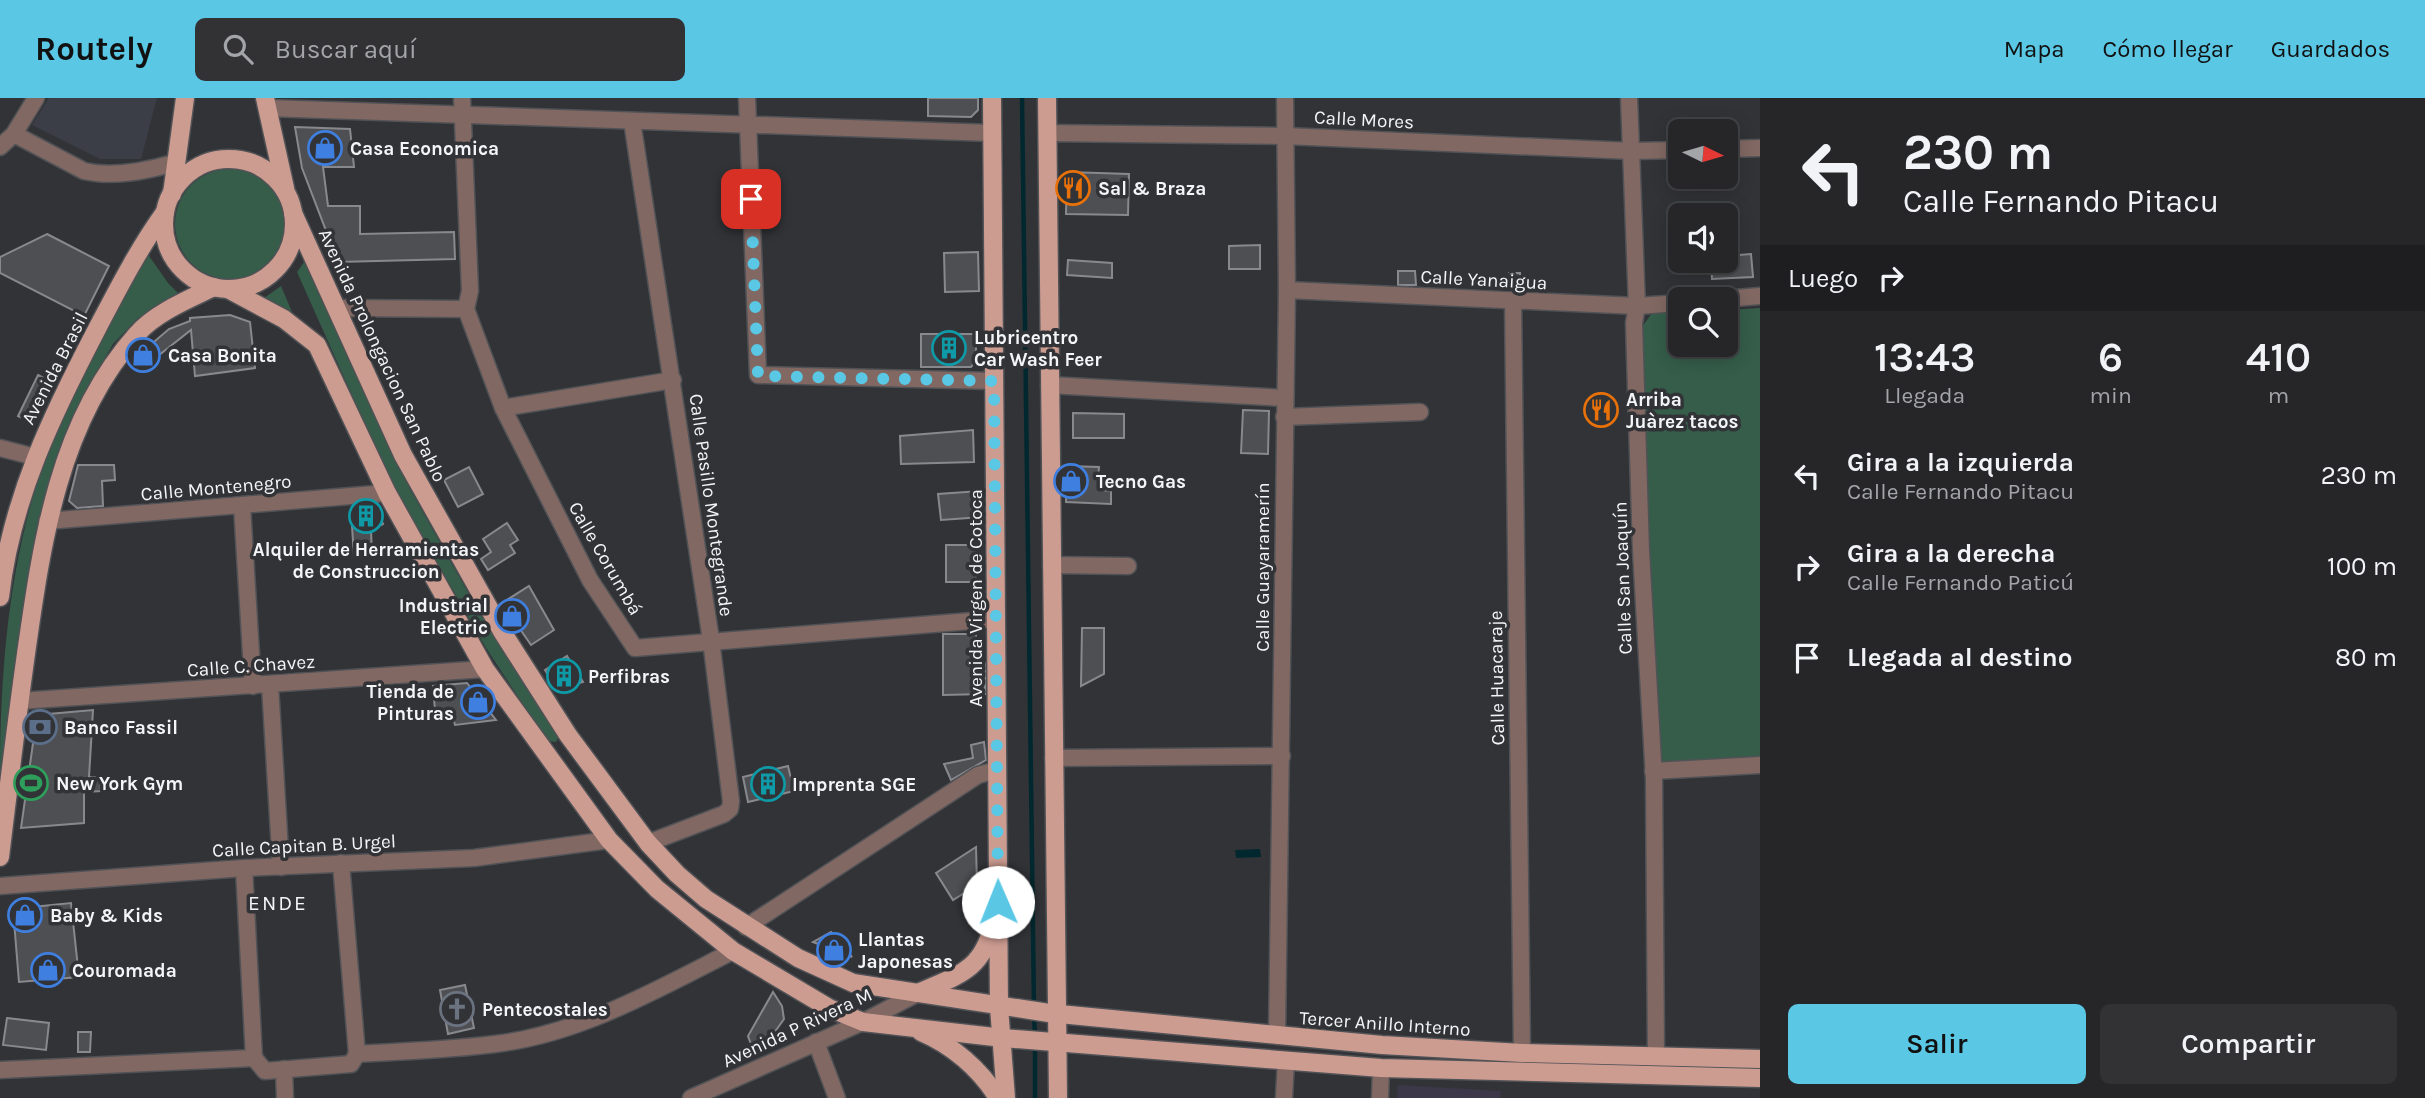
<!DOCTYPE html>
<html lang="es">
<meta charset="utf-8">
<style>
:root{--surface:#262629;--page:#323235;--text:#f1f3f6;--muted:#a4a5a8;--line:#424346;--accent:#5ac8e5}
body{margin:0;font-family:Karla,sans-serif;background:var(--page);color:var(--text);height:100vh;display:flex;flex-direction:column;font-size:26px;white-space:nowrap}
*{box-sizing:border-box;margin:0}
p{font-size:23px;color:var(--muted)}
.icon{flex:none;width:38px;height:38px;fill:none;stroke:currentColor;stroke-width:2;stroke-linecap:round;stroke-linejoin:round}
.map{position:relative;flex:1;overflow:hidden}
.side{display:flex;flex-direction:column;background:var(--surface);width:665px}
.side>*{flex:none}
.banner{background:#262629;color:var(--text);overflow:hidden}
.needle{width:46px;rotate:95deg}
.fabs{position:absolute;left:1668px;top:21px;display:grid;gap:14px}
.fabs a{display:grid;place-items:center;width:70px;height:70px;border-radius:10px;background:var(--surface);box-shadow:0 4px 18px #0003,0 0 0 2px var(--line);font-size:35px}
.pin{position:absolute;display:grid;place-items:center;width:60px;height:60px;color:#fff;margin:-30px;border-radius:14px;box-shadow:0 4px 10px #0006}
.me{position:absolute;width:77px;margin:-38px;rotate:359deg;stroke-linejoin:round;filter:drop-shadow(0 0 5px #0008)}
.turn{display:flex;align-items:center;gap:24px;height:147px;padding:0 28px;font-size:32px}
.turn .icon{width:91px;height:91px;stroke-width:2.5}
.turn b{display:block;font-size:49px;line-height:60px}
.then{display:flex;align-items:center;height:66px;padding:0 28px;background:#0003;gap:14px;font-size:26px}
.eta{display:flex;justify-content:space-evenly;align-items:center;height:119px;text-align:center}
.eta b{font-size:42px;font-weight:600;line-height:49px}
.action{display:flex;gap:14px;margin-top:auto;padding:14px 28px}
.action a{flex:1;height:80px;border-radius:10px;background:var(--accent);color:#111;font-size:28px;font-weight:600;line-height:80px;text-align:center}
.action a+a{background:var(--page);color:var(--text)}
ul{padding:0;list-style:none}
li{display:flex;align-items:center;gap:21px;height:91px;padding:0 28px}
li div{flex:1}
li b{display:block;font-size:26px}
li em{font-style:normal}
header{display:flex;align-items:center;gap:42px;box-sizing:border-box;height:98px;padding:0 35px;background:var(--accent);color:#111}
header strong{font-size:33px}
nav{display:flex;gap:38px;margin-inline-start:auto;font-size:24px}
.search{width:490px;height:63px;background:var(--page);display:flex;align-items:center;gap:18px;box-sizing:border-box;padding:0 24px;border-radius:10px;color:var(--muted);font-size:26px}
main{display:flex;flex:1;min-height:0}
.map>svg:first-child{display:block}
.built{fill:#3b3e47}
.education{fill:#3c3849}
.green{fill:#355d4a}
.water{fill:#01282e}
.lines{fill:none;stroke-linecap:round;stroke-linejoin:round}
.stream{stroke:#01282e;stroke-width:4.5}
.building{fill:#4e4f53;stroke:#88898e;stroke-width:2}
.minor-casing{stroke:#515256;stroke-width:19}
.major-casing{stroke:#515256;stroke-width:21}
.minor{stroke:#816863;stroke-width:16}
.major{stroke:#cd9c91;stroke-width:18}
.route{stroke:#5ac8e5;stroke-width:12;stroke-dasharray:0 21.6}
.labels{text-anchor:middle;stroke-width:7;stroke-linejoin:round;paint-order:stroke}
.street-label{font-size:19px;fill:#f4f5f7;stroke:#323337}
.poi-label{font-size:19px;font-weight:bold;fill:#f4f5f7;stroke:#323337;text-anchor:start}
.neighbourhood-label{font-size:21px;letter-spacing:2px;fill:#f4f5f7;stroke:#323337}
</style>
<header>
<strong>Routely</strong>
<div class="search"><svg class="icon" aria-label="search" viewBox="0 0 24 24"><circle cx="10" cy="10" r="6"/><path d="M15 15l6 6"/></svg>Buscar aquí</div>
<nav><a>Mapa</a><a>Cómo llegar</a><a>Guardados</a></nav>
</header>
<main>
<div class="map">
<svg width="1760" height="1000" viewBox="0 0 1760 1000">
<rect width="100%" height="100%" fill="#323337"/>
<!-- built -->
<path class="built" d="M49 0H157L141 61H100L32 27Z"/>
<!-- education -->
<path class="education" d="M1398 987 1501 993 1500 1000H1397Z"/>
<!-- green -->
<g class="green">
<circle cx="230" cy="126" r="55"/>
<path d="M147 155 168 185 181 198 138 220 113 246 84 297 54 371 30 464 0 682C0 570 9 456 49 351 75 282 116 221 147 155Z"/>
<path d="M307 160 410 391 471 500 560 636 556 644 547 643 486 550 389 380 297 174Z"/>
<path d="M281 188 292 214 264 200Z"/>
<path d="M1760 210V661L1659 667 1654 661 1642 229 1652 215 1680 214V247H1726V212Z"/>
</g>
<!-- water -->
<path class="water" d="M1260 751 1261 759 1236 760 1235 752Z"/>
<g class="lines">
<!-- stream -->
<g class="stream">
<path d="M1022 0 1034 909"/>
<path d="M1034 918 1035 937"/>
<path d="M1035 946V1000"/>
</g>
</g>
<!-- building -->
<g class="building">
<path d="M928 0H978V12L971 19 928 18Z"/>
<path d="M295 29 350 31 354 69H323L328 108H360V136L454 134 455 161 338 164 302 70Z"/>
<path d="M1067 74 1129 76 1128 117 1066 116Z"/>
<path d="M47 136 109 168 84 218 0 175V159Z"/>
<path d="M1260 147V171H1229V148Z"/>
<path d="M978 154 979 193 945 194 944 155Z"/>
<path d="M1751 156 1753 179 1712 181 1711 163H1726V158Z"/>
<path d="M1068 162 1112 165V180L1067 177Z"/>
<path d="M1398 173H1415L1416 187H1398Z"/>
<rect x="1509" y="175" width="11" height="15"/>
<path d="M230 217 250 224 255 270 195 278 191 232 144 269 135 260 169 231 190 223V220Z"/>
<path d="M921 236H976V263L971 269H921Z"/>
<path d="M38 277 51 284 30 324 18 318Z"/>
<path d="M1243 312 1269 313 1268 356 1241 355Z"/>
<path d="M1073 315 1124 316V340H1073Z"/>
<path d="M973 332 974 364 901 366 900 338Z"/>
<path d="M78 367H114L115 382 102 383 103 408 77 410 69 403Z"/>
<path d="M1067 368 1099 369 1098 381 1103 382V392L1111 393V406L1066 404Z"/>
<path d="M469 369 483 396 458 409 444 382Z"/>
<path d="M980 393 982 419 941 422 938 396Z"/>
<path d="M366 411 378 414 383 426 371 432 372 457 354 458 351 413Z"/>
<path d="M507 425 518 442 510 447 515 455 488 472 481 461 491 454 483 441Z"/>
<rect x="946" y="447" width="30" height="37"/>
<path d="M529 488 554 532 531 547 502 505Z"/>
<path d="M1082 530H1104V576L1081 588Z"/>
<path d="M943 536H976V566L985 565V596L943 597Z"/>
<path d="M567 558 583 584 558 592 545 572Z"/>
<path d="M467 585 496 622 455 627 451 612 435 613 433 588Z"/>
<path d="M93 612 89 679H100L101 693 84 694V725L21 730 37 617Z"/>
<path d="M984 644 986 662 951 682 944 666 973 660 971 647Z"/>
<path d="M788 668 794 693 748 704 743 679Z"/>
<path d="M976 749 977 787 953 802 936 775Z"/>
<path d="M71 805 79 879 19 884 13 811Z"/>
<path d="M831 834 852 859 813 844Z"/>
<path d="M465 887 474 930 448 936 440 892Z"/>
<path d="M773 894 782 908 784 921 767 945 752 949 748 938Z"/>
<path d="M7 920 49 925 46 952 3 947Z"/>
<path d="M78 934H91L90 954H78Z"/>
</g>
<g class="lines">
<!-- minor casing -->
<g class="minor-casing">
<g id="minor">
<path d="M462 0 470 193 466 211 503 310 590 482 635 550 996 521"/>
<path d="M747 0 758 277 994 283"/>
<path d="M1629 0 1637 208 1634 225 1641 453 1654 681 1656 958"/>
<path d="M267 10 992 35"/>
<path d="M632 23 711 542 731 703 730 711 724 716 648 745"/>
<path d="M1047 35 1285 38 1632 53 1680 52"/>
<path d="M14 36 84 73C113 80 146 73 174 65"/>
<path d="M0 49 14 36 36 0"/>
<path d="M1726 51 1760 50"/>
<path d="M1287 192 1637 208 1680 205"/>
<path d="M1724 201 1760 198"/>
<path d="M1513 203 1522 955"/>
<path d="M339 210 466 211"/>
<path d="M1049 287 1285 300"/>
<path d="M503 310 673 282"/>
<path d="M1284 319 1420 314"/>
<path d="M0 350 35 359"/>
<path d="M242 408 253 588"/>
<path d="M47 423 387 395"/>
<path d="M1051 467 1128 468"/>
<path d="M270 587 281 769"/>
<path d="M19 603 485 571"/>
<path d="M1053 660 1282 658"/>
<path d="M1653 673 1760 667"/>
<path d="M341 765 357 956"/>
<path d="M244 770 254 960"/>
<path d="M0 788 244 770 474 760 609 742"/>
<path d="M746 829 978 677 997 672"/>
<path d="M1277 938 1287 192 1285 0"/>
<path d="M816 944 837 1000"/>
<path d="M284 971 285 1000"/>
<path d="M0 972 254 960 265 973 351 966 357 956C403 953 450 952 495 946 580 936 658 891 733 853"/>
<path d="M691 1000 863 924 918 895"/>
<path d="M1284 1000 1286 962"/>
<path d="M1380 1000 1381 970"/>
</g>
</g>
<!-- major casing -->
<g class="major-casing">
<g id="major">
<path d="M265 0 285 90"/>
<path d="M992 0 999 909 1006 1000"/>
<path d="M1047 0 1058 1000"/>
<circle cx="229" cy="126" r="65"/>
<path d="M172 96 185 0"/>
<path d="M293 115 403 357 503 535 568 637 648 745 677 776 706 801 798 860 853 885 1049 915 1382 947 1522 955 1760 961"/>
<path d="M228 191 284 221 317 247 387 395 485 571 609 742 657 791 733 853 829 910 863 924 1003 940 1381 970 1760 980"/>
<path d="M0 499C11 401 53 315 98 229 119 189 139 150 165 114"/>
<path d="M0 759C8 693 16 628 25 563 41 450 57 325 137 236 155 215 189 201 214 189"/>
<path d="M918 895C958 877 982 873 993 827"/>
<path d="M921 934C952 947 980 971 998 1000"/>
</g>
</g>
<!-- minor -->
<use href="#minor" class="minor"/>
<!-- major -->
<use href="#major" class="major"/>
</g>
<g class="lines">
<!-- route -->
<path class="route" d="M751 101 758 278 994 283 998 804"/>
</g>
<!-- icons -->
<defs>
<g id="shop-ring" transform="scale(1.75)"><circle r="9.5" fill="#323337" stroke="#3f7fe0" stroke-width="1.5"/><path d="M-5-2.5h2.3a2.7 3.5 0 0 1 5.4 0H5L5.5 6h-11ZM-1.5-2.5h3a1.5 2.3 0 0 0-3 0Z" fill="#3f7fe0"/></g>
<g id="restaurant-ring" transform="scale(1.75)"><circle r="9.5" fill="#323337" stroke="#e8710a" stroke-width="1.5"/><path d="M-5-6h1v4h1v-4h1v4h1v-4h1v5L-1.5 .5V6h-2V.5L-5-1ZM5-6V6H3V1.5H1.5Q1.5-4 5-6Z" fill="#e8710a"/></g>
<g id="building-ring" transform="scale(1.75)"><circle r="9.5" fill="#323337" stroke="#0f9aa8" stroke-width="1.5"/><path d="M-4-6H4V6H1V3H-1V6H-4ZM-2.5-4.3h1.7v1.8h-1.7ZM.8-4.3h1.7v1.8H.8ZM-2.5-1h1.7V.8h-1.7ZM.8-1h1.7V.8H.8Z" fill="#0f9aa8"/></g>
<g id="bank-ring" transform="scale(1.75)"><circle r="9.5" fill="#323337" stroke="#5c6f8a" stroke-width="1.5"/><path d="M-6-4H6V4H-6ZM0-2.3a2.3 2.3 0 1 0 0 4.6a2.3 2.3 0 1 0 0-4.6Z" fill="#5c6f8a"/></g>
<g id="stadium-ring" transform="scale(1.75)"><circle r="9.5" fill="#323337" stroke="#2e9e5b" stroke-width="1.5"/><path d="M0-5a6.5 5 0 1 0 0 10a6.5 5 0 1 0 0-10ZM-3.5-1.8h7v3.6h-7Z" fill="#2e9e5b"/></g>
<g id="church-ring" transform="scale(1.75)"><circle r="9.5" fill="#323337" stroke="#6b7280" stroke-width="1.5"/><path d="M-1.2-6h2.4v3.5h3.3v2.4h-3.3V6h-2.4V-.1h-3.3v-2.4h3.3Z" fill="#6b7280"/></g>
</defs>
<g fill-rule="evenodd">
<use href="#shop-ring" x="325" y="50"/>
<use href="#restaurant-ring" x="1073" y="90"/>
<use href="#building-ring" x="949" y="250"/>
<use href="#shop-ring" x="143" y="257"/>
<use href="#restaurant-ring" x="1601" y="312"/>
<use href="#shop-ring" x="1071" y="383"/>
<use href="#building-ring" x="366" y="418"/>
<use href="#shop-ring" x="512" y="518"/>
<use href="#building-ring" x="564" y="578"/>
<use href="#shop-ring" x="478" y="604"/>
<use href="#bank-ring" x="40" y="629"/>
<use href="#stadium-ring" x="31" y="685"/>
<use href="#building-ring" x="768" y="686"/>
<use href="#shop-ring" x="25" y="817"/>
<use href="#shop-ring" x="834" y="852"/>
<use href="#shop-ring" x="48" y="872"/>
<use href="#church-ring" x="457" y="911"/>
</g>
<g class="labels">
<!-- street labels -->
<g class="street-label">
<text transform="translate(1364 21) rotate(3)" y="7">Calle Mores</text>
<text transform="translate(1484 181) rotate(3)" y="7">Calle Yanaigua</text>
<text transform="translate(383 257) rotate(65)" y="7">Avenida Prolongacion San Pablo</text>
<text transform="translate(54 270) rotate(-63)" y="7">Avenida Brasil</text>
<text transform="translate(216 389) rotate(-5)" y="7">Calle Montenegro</text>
<text transform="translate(712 407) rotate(82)" y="7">Calle Pasillo Montegrande</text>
<text transform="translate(606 460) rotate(60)" y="7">Calle Corumbá</text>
<text transform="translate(1262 469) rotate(-90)" y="7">Calle Guayaramerín</text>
<text transform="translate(1622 480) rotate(-92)" y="7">Calle San Joaquín</text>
<text transform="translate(975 500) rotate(-90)" y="7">Avenida Virgen de Cotoca</text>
<text transform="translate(251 567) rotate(-4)" y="7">Calle C. Chavez</text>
<text transform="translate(1496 580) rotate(-91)" y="7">Calle Huacaraje</text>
<text transform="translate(304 747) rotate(-3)" y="7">Calle Capitan B. Urgel</text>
<text transform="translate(1385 925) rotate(4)" y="7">Tercer Anillo Interno</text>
<text transform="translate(797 929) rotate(-25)" y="7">Avenida P Rivera M</text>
</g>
<!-- poi labels -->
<g class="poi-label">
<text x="350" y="57">Casa Economica</text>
<text x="1098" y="97">Sal &amp; Braza</text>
<text x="974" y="246">Lubricentro<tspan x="974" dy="22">Car Wash Feer</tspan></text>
<text x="168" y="264">Casa Bonita</text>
<text x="1626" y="308">Arriba<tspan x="1626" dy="22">Juàrez tacos</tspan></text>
<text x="1096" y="390">Tecno Gas</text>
<text x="366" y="458" text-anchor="middle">Alquiler de Herramientas<tspan x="366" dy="22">de Construccion</tspan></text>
<text x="488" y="514" text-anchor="end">Industrial<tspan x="488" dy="22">Electric</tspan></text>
<text x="588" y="585">Perfibras</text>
<text x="454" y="600" text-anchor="end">Tienda de<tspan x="454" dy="22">Pinturas</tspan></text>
<text x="64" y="636">Banco Fassil</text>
<text x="56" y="692">New York Gym</text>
<text x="792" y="693">Imprenta SGE</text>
<text x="50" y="824">Baby &amp; Kids</text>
<text x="858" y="848">Llantas<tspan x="858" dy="22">Japonesas</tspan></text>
<text x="72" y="879">Couromada</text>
<text x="482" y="918">Pentecostales</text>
</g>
<!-- neighbourhood labels -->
<g class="neighbourhood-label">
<text x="278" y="812">ENDE</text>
</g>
</g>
</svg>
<div class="fabs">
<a><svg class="needle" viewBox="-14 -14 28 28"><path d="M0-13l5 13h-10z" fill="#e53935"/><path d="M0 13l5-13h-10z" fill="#a4a5a8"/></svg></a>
<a><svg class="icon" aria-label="sound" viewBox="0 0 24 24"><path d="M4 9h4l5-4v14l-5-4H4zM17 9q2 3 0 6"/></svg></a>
<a><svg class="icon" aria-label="search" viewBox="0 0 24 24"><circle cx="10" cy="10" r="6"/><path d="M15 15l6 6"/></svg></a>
</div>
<div class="pin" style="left:751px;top:101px;background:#d93025"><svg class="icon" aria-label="arrive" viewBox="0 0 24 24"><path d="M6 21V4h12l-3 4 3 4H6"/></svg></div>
<svg class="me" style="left:998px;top:804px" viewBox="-20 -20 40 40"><circle r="19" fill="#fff"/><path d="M0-13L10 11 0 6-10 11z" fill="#5ac8e5"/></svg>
</div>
<section class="side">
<div class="banner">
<div class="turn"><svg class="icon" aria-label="left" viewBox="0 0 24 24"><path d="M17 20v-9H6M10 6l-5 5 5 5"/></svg><div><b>230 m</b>Calle Fernando Pitacu</div></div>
<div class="then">Luego<svg class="icon" aria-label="right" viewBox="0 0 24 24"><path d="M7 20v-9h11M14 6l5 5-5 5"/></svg></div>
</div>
<div class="eta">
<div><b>13:43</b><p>Llegada</p></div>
<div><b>6</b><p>min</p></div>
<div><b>410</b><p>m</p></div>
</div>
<ul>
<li><svg class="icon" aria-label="left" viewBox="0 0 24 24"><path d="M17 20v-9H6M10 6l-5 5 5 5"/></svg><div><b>Gira a la izquierda</b><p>Calle Fernando Pitacu</p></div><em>230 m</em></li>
<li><svg class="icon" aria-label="right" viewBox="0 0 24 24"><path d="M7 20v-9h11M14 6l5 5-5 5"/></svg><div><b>Gira a la derecha</b><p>Calle Fernando Paticú</p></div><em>100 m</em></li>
<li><svg class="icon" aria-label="arrive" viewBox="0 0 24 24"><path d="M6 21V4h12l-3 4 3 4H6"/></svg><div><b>Llegada al destino</b></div><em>80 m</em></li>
</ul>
<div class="action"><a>Salir</a><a>Compartir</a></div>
</section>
</main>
